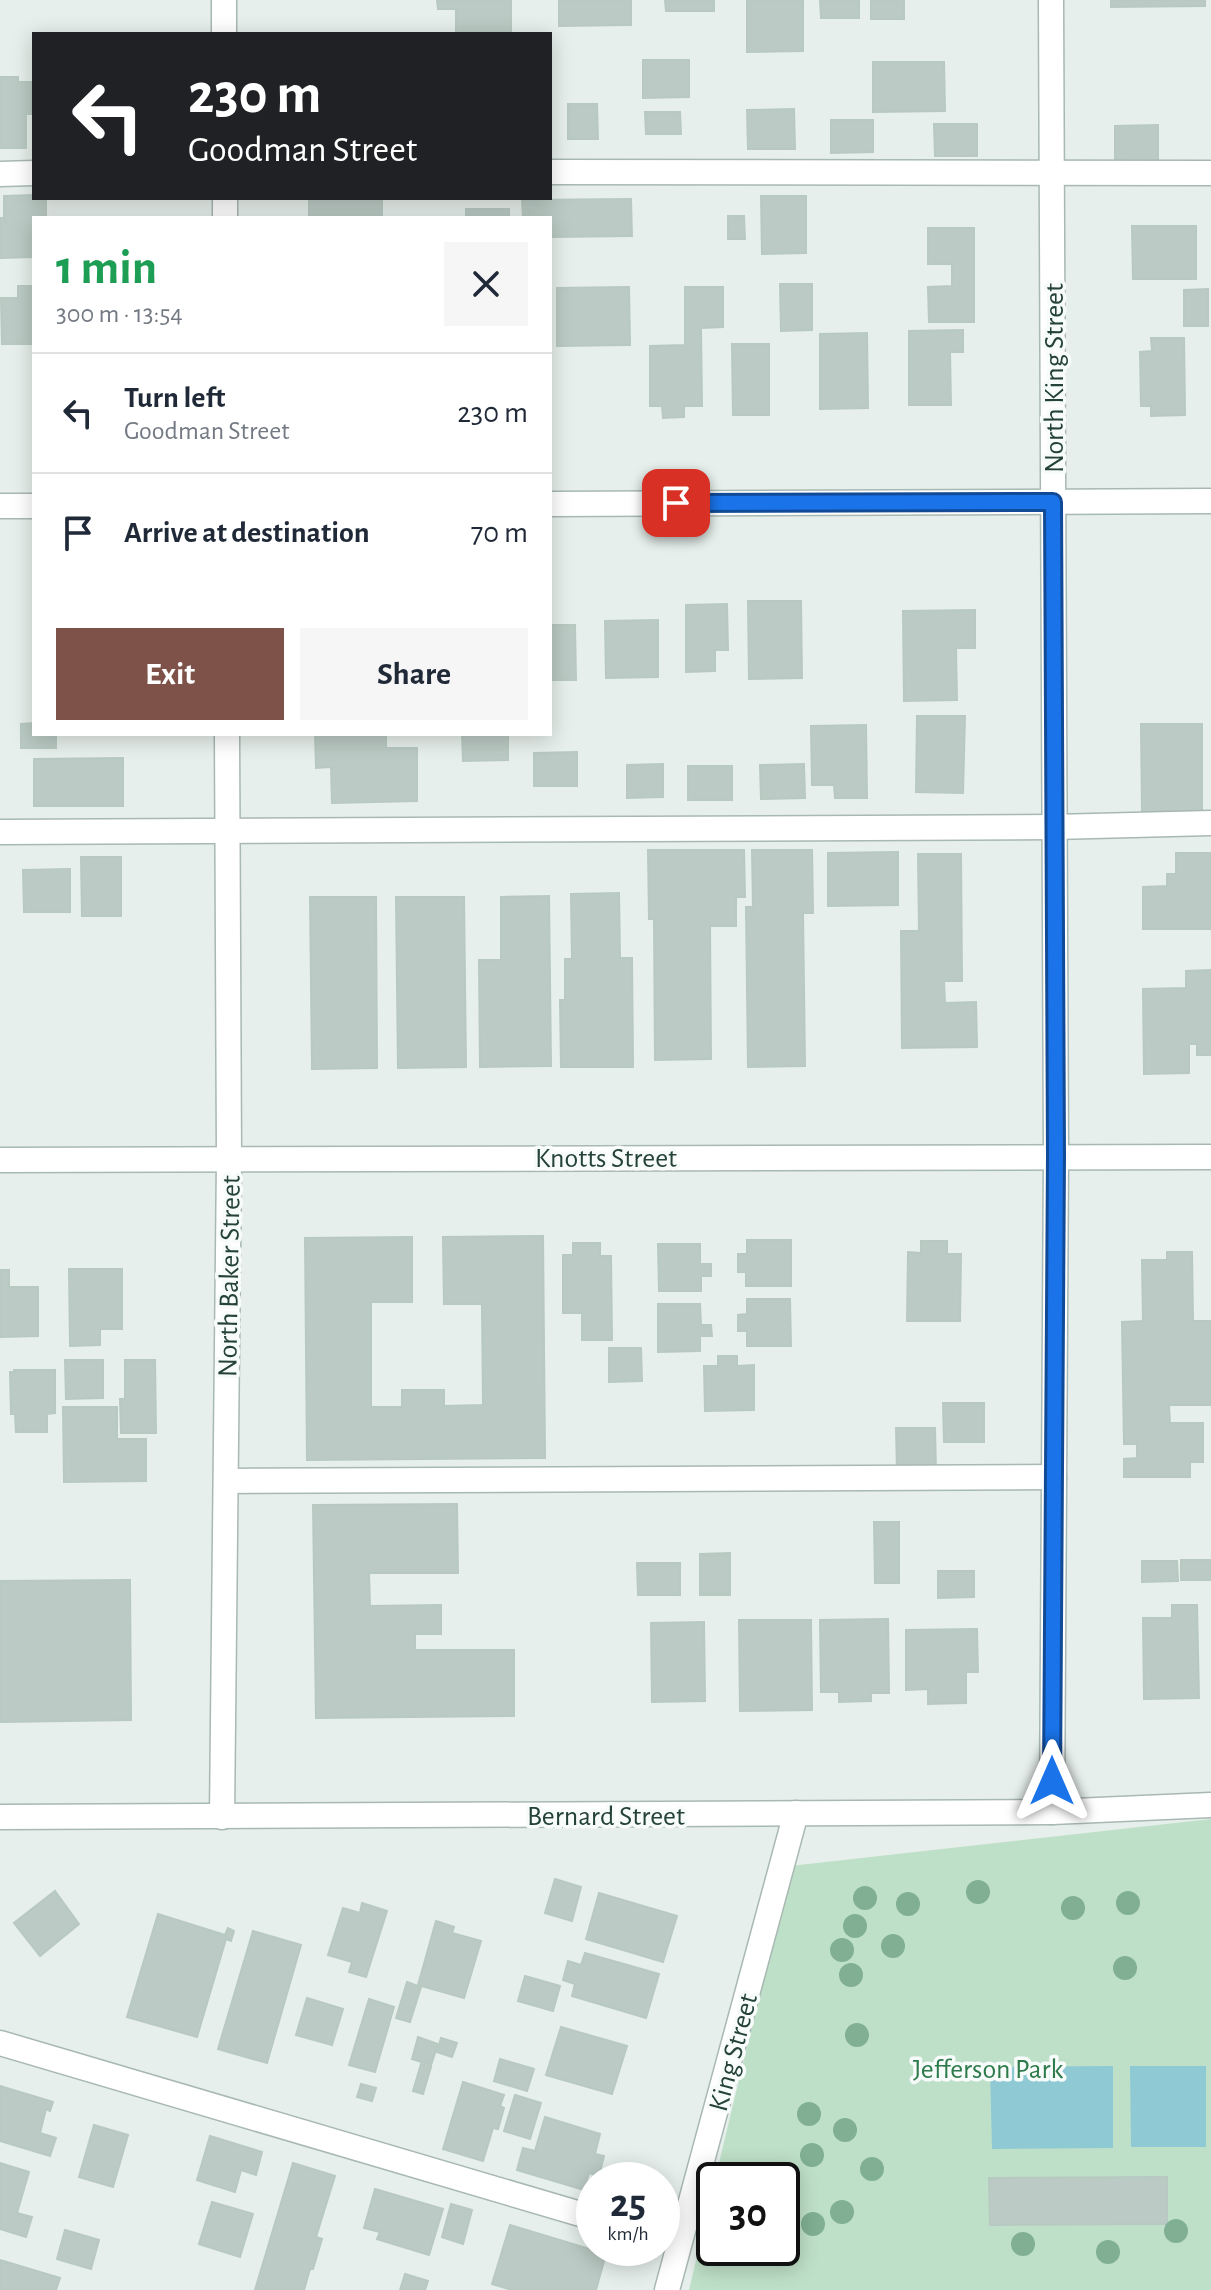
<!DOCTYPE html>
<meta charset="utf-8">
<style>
:root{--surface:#fff;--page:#f6f6f7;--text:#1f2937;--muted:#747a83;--line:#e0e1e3;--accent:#7f5249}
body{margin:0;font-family:"Alegreya Sans",sans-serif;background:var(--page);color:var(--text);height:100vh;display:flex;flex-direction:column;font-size:30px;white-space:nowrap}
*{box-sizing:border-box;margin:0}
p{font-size:26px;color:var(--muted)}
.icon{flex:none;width:44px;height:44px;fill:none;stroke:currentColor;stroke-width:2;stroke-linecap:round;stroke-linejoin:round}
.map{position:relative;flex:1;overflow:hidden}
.side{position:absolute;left:32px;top:216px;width:520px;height:520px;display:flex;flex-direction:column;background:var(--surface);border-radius:0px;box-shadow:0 4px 20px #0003}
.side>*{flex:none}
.hud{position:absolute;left:32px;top:32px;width:520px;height:168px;border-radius:0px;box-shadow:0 4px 20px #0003;background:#202124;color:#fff;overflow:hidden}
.speed{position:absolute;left:576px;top:2162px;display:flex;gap:16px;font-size:40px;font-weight:700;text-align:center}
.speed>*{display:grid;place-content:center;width:104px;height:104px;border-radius:50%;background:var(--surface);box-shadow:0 4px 20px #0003;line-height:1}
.speed small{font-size:20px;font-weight:400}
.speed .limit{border:4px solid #111;border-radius:12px;background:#fff;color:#111}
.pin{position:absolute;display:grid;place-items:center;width:68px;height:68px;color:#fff;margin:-34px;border-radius:16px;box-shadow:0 4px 12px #0006}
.me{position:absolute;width:88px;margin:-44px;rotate:0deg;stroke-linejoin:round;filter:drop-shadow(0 0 6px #0008)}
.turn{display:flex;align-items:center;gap:28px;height:168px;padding:0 24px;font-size:36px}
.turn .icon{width:104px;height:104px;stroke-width:2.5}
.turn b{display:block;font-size:56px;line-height:68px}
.round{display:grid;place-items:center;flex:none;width:84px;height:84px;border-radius:0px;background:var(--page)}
.head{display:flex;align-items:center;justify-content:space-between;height:136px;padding:0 24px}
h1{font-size:48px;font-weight:700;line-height:60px;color:#1e9e55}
.cta{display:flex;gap:16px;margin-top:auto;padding:16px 24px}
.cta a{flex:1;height:92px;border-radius:0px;background:var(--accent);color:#fff;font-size:32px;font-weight:700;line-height:92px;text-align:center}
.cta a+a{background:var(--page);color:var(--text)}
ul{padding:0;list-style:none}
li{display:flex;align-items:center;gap:24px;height:120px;padding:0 24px;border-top:2px solid var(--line)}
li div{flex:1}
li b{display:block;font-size:30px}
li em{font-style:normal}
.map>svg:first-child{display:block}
.green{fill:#bfe0c8}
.water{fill:#8ec9d4}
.building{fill:#bbcac4;stroke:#b8c9c2;stroke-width:2}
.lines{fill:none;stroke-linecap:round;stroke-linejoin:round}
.minor-casing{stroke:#a8b8b2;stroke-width:27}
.minor{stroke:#fff;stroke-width:24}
.tree{fill:#80af93}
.route-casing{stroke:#114b97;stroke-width:20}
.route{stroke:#1a73e8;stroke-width:14}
.labels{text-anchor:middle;stroke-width:7;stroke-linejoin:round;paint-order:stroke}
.street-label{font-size:28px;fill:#24423a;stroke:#f7fbf9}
.park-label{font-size:28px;fill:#2d7a4b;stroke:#f7fbf9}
</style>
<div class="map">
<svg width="1211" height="2290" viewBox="0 0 1211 2290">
<rect width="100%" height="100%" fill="#e6efeb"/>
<!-- green -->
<path class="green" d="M1211 1819V2290H689L714 2185V2248H782V2180H715L790 1866Z"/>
<!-- water -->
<g class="water">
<path d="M1113 2066V2148L992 2149 990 2067Z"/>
<path d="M1130 2066H1206V2147H1131Z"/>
</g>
<!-- building -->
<g class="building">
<path d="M437 0H511V34H456V9H438Z"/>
<path d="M559 0H631V25L559 26Z"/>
<path d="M665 0H714V11H666Z"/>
<path d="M747 0H803V51L747 52Z"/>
<path d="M820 0H859V18H821Z"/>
<rect x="871" y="0" width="33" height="19"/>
<path d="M1111 0H1205V6L1111 7Z"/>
<path d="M643 60H689V97L643 98Z"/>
<path d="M873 62H944L945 111 873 112Z"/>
<path d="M0 77H18V82H31V114H26V148H0Z"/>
<path d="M568 104H597L598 139H568Z"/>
<path d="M794 109 795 149H748L747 110Z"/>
<path d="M645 112H680L681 134H646Z"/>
<path d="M831 120H873V152L831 153Z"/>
<path d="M934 124H977V156H935Z"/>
<path d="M1158 125V164H1115V126Z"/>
<path d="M34 195V198H46V218H34V257L0 258V218H4V196Z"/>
<path d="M761 196H806V253L762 254Z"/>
<rect x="309" y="199" width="73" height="19"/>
<path d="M631 199 632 236 550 237V218H523L522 200Z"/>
<rect x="466" y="209" width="43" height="9"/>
<path d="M728 216H744L745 239H728Z"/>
<path d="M1132 226H1196V279H1133Z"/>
<path d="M928 228H974V322H929L928 287 952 286V264H928Z"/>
<path d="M780 284H812V330L781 331Z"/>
<path d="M18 286H34V344H2L1 298H18Z"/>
<path d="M629 287 630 345 557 346V288Z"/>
<path d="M685 287H723V327L701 328 702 406H684V417L663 418 662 406H650V346L685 345Z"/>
<path d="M1208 289V326H1184V290Z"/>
<path d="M963 330V352H950L951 405H909V331Z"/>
<path d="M867 333 868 408 820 409V334Z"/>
<path d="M1151 338H1184L1185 415 1151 416V406H1141L1140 352 1152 351Z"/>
<path d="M732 344H769V415H733Z"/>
<path d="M748 601H801L802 678 749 679Z"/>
<path d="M727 604 728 650H715V671L686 672V605Z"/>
<path d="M975 610V648H956L957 700 904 701 903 611Z"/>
<path d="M658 620V677L606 678 605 621Z"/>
<path d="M550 625H575L576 680H550Z"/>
<path d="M917 716H965L963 793 916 792Z"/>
<path d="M34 723V734H56V748H21V724Z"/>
<path d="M1141 724H1202V812H1142Z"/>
<path d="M866 725 867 798H835L834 785H812L811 726Z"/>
<path d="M315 734H386V748H417V801L332 803 331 767 316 768Z"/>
<path d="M462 734H508V760L463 761Z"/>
<path d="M577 752V786H534V753Z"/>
<path d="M123 758V806H34V759Z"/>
<path d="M663 764V797L627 798V765Z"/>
<path d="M804 764 805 798 761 799 760 765Z"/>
<rect x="688" y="766" width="44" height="34"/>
<path d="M648 850H744L745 897H736V926H710L711 1059 655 1060 654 919H649Z"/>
<path d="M752 850H812L813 913H803L805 1066 748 1067 746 907H753Z"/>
<path d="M898 852V905L828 906V853Z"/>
<path d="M1176 853H1211V929H1143V887L1167 886V874H1176Z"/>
<path d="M918 854H961L962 981H944L945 1003 976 1002 977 1047 902 1048 901 931H919Z"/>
<path d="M81 857H121V916H82Z"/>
<path d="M70 869V912H24L23 870Z"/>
<path d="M619 893 620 958H632L633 1067H561L560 1000H565V959H572L571 894Z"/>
<path d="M549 896 551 1066 480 1067 479 960H501V897Z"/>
<path d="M310 897H376L377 1068 312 1069Z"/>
<path d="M396 897H464L466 1067 398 1068Z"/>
<path d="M1211 970V1055H1197V1044H1189V1073L1144 1074 1143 989 1186 988V971Z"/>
<path d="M543 1236 545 1458 307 1460 305 1238 412 1237V1302H371V1407H402V1390H444V1406L483 1405 482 1304H444L443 1237Z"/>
<path d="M747 1240H791V1286H746V1272H738V1254H747Z"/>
<path d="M921 1241H947V1254H961L960 1321H907L908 1252 921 1253Z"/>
<path d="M573 1243H600V1256H611L612 1340H582V1313H563V1255H573Z"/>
<path d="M658 1244H700V1264H711V1276H701V1291H659Z"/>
<path d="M1167 1252H1192L1193 1321H1211V1405H1169L1170 1423H1203V1462H1190V1477H1124V1459L1137 1458V1444H1124L1122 1322 1143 1321 1142 1260H1167Z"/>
<path d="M69 1269H122V1329H100V1345L70 1346Z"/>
<path d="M0 1270H9V1287H38V1336L0 1337Z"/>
<path d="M747 1299H790L791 1346H747V1331H738V1315L747 1314Z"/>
<path d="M658 1304H700L701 1325H711L712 1336H700V1351L658 1352Z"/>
<path d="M609 1348H641L642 1381 609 1382Z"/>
<path d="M718 1356H737V1366L754 1365V1410L705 1411 704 1366H718Z"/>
<path d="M65 1360H103V1398L66 1399Z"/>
<path d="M125 1360H155L156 1433H121L120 1399H125Z"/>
<path d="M14 1370H55V1413L47 1414V1432H16L15 1414H11L10 1372H14Z"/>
<path d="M943 1403H984V1442H944Z"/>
<path d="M63 1407H117V1439H146V1481L64 1482Z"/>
<path d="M896 1428H935L936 1472H897Z"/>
<path d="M457 1504 458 1573H369L370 1606 441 1605V1634H415V1650H514V1716L316 1718 313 1505Z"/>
<path d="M874 1522H899V1583H875Z"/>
<path d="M730 1553V1595H700V1554Z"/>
<path d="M700 1556H730V1593H701Z"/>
<rect x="1181" y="1560" width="30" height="20"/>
<path d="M1142 1561H1177L1178 1581 1142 1582Z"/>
<path d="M637 1563H680V1595H638Z"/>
<path d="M938 1571H974V1597L938 1598Z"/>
<path d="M130 1580 131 1720 0 1722V1581Z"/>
<path d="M1172 1605H1197L1199 1698 1144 1699 1143 1618H1172Z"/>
<path d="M888 1619 889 1693H871V1701L839 1702V1692H821L820 1620Z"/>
<path d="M739 1620H811L812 1710 740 1711Z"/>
<path d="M704 1622 705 1701 652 1702 651 1623Z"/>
<path d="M977 1629 978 1672H966V1703L928 1704V1689L906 1690V1630Z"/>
<path d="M555 1879 581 1887 572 1921 545 1913Z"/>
<path d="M55 1891 79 1924 40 1956 14 1923Z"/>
<path d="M599 1893 677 1916 663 1962 586 1939Z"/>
<path d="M362 1903 387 1911 366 1977 349 1972 352 1962 328 1955 343 1908 360 1913Z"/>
<path d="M158 1914 225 1935 228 1928 234 1931 231 1941 226 1939 197 2037 127 2017Z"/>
<path d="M436 1921 454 1927 452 1933 481 1941 464 1998 418 1985Z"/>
<path d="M253 1931 301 1945 267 2063 218 2049Z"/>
<path d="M585 1953 659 1974 646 2018 572 1996 575 1984 563 1980 568 1961 581 1965Z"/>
<path d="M525 1976 560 1986 553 2011 518 2001Z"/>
<path d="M407 1982 421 1987 410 2022 396 2018Z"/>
<path d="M307 1998 343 2009 332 2045 296 2035Z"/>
<path d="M369 1999 394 2007 375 2072 349 2065Z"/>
<path d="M561 2027 627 2046 612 2094 546 2075Z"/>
<path d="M418 2037 438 2044 431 2065 412 2059Z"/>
<path d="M441 2038 457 2043 452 2057 437 2052Z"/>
<path d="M500 2059 534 2069 527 2091 494 2081Z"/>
<path d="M421 2064 431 2067 423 2094 413 2091Z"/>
<path d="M463 2082 504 2095 500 2106 504 2108 498 2129 493 2128 483 2161 443 2149Z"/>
<path d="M361 2084 376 2088 372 2101 357 2097Z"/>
<path d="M0 2086 53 2102 50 2111 46 2109 40 2133 56 2138 50 2156 0 2141Z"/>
<path d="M515 2095 541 2103 530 2139 504 2131Z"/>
<path d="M545 2117 600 2134 595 2154 604 2156 599 2176 589 2173 584 2190 517 2170 523 2148 535 2151Z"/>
<path d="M94 2125 128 2135 113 2187 79 2177Z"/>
<path d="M210 2136 262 2152 256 2175 241 2170 235 2192 197 2180Z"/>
<path d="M0 2163 29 2172 17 2213 32 2217 26 2237 0 2229Z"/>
<path d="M293 2163 335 2176 316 2237 322 2239 313 2269H310L304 2290H255Z"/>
<path d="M1167 2177V2224L990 2225 989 2178Z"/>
<path d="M375 2189 443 2209 429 2255 377 2239 380 2232 364 2228Z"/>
<path d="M212 2202 253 2214 240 2257 199 2244Z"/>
<path d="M451 2204 472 2210 463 2244 442 2237Z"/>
<path d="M510 2225 606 2254 596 2290H512L492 2284Z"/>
<path d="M65 2230 99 2240 91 2269 57 2259Z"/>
<path d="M0 2260 60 2278 56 2290H0Z"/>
<path d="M405 2274 428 2281 425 2290H400Z"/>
</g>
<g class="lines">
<!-- minor casing -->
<g class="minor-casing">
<g id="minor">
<path d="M224 0V34"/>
<path d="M1051 0 1056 1156 1052 1812"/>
<path d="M550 172 1211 173"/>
<path d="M0 174 34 173"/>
<path d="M225 198V218"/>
<path d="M550 504 1211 501"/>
<path d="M0 506H34"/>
<path d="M0 832 1054 827 1211 823"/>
<path d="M0 1160 1211 1157"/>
<path d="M226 1481 1054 1477"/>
<path d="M0 1817 857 1813 1052 1812 1211 1805"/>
<path d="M222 1817 229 1159 227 734"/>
<path d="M0 2043 594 2218"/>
<path d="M667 2290 796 1813"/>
</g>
</g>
<!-- minor -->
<use href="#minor" class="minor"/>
</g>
<!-- trees -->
<g class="tree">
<circle cx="978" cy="1892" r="12"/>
<circle cx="865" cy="1898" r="12"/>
<circle cx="1128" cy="1903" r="12"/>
<circle cx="908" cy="1904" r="12"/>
<circle cx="1073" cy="1908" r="12"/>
<circle cx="855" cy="1926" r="12"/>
<circle cx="893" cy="1946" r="12"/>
<circle cx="842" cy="1950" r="12"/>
<circle cx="1125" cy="1968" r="12"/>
<circle cx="851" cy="1975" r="12"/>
<circle cx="857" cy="2035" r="12"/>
<circle cx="809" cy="2114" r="12"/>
<circle cx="845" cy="2130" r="12"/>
<circle cx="812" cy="2155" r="12"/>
<circle cx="872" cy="2169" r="12"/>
<circle cx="842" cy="2212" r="12"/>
<circle cx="813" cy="2224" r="12"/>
<circle cx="1176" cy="2231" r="12"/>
<circle cx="1023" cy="2244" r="12"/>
<circle cx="1108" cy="2252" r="12"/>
</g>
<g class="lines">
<!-- route casing -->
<g class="route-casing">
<path id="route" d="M676 503 1053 502 1056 1156 1052 1781"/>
</g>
<!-- route -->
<use href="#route" class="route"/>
</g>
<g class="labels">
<!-- street labels -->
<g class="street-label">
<text transform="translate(1053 378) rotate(-90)" y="10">North King Street</text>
<text x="606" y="1167">Knotts Street</text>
<text transform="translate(228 1276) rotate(-89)" y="10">North Baker Street</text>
<text x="606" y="1825">Bernard Street</text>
<text transform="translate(732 2052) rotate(-75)" y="10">King Street</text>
</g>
<!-- park labels -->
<g class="park-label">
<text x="988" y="2078">Jefferson Park</text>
</g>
</g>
</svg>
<div class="speed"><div>25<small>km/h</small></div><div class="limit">30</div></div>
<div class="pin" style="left:676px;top:503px;background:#d93025"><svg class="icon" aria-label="arrive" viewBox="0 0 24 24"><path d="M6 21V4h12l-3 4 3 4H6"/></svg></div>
<svg class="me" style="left:1052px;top:1781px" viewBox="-20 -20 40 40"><path d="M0-17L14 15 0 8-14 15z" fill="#1a73e8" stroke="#fff" stroke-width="4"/></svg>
<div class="hud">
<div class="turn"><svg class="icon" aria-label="left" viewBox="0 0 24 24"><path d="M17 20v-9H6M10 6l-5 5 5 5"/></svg><div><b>230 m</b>Goodman Street</div></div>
</div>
<section class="side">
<div class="head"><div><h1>1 min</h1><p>300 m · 13:54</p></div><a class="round"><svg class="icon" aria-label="close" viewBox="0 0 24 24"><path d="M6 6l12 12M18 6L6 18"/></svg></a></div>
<ul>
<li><svg class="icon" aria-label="left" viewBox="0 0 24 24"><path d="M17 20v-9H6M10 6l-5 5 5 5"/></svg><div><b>Turn left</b><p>Goodman Street</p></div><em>230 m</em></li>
<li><svg class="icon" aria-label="arrive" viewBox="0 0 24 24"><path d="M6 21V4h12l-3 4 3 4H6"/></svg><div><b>Arrive at destination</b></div><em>70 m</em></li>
</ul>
<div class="cta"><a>Exit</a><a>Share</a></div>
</section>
</div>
